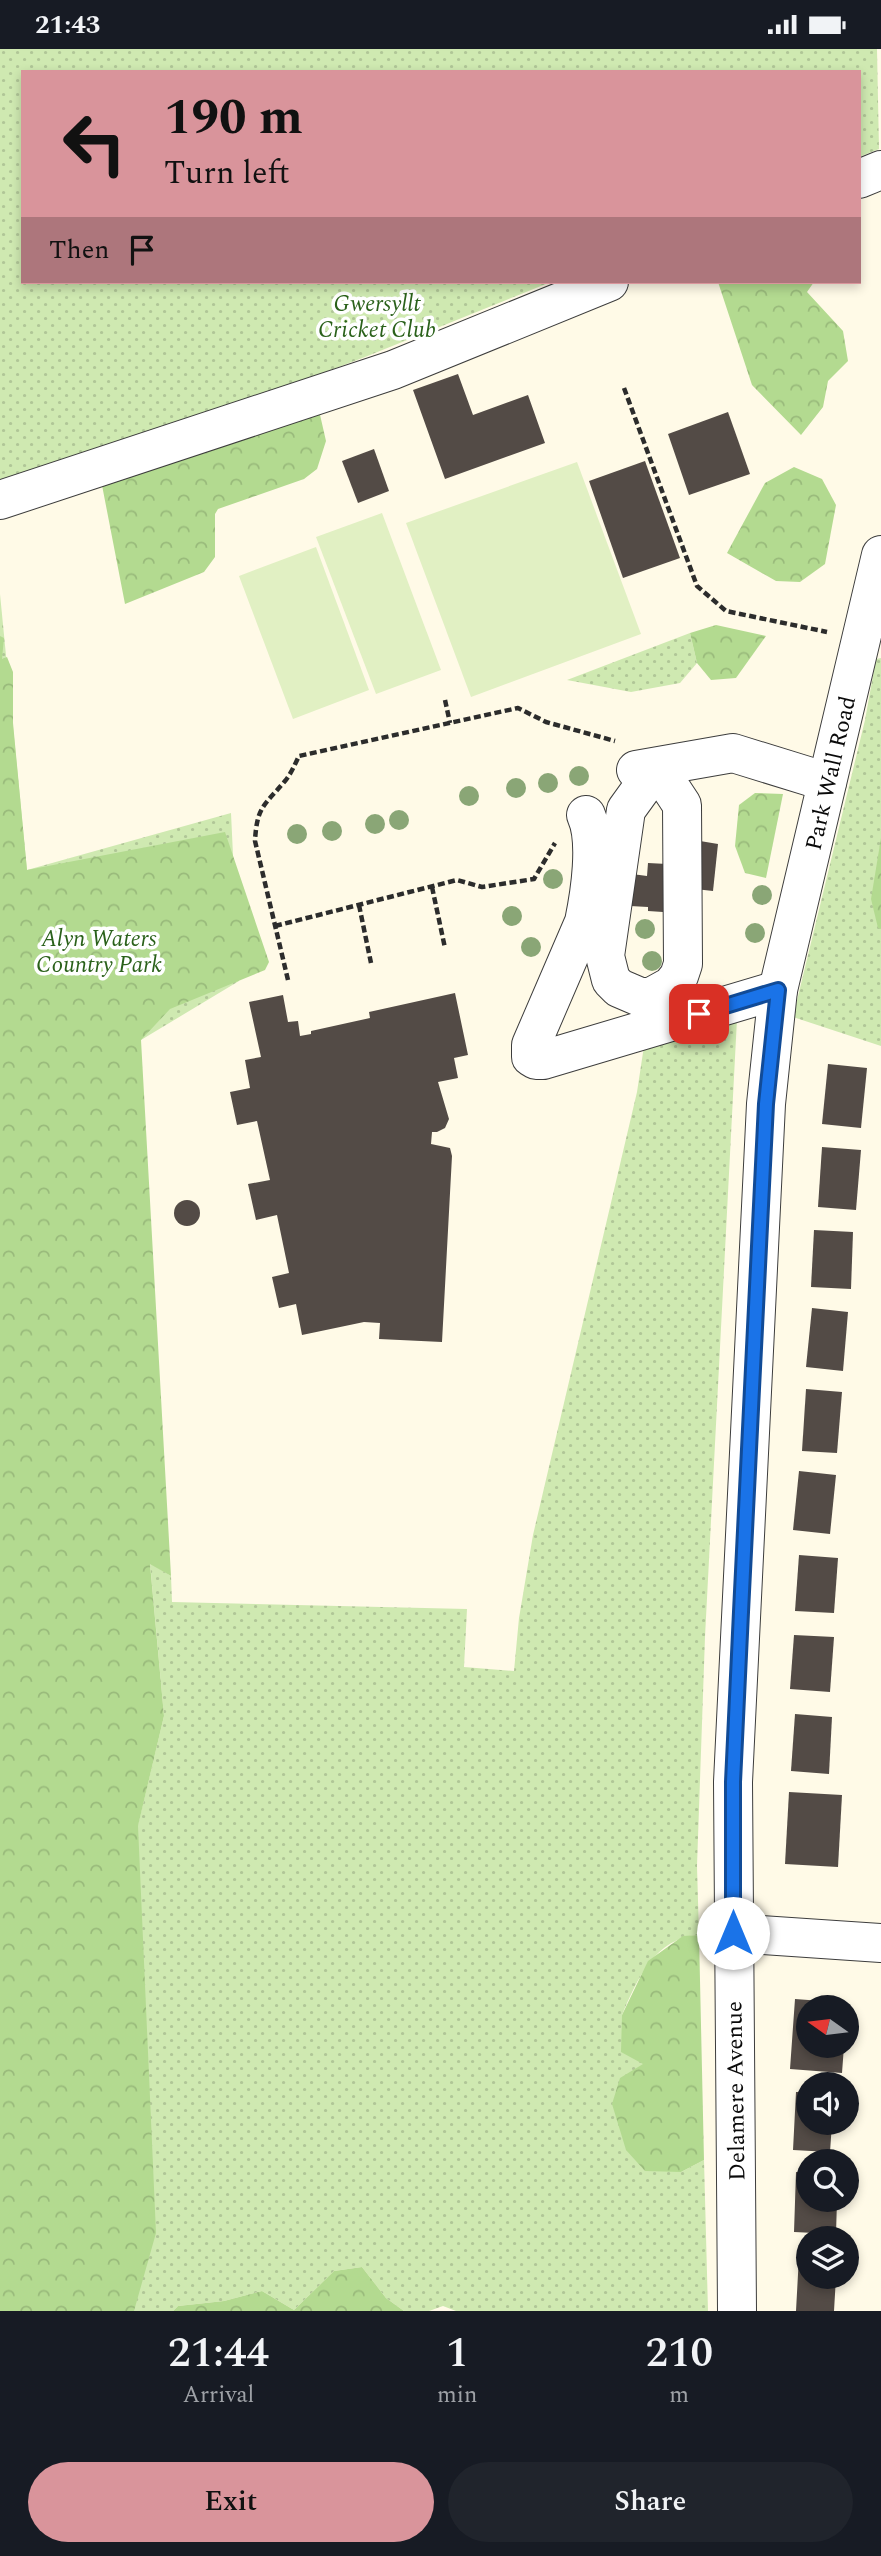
<!DOCTYPE html>
<style>
:root{--surface:#171b24;--page:#20242c;--text:#f1f3f6;--muted:#9ea1a6;--accent:#d9949b}
body{margin:0;font-family:Spectral,serif;background:var(--page);color:var(--text);height:100vh;display:flex;flex-direction:column;font-size:26px;white-space:nowrap}
*{box-sizing:border-box;margin:0}
p{font-size:23px;color:var(--muted)}
.icon{flex:none;width:38px;height:38px;fill:none;stroke:currentColor;stroke-width:2;stroke-linecap:round;stroke-linejoin:round}
.map{position:relative;height:2262px;overflow:hidden}
.drawer{display:flex;flex-direction:column;background:var(--surface);flex:1}
.drawer>*{flex:none}
.top-card{position:absolute;left:21px;top:21px;width:840px;height:214px;border-radius:0px;box-shadow:0 4px 10px #0003;background:#d9949b;color:#111;overflow:hidden}
.needle{width:46px;rotate:284deg}
.buttons{position:absolute;left:796px;top:1946px;display:grid;gap:14px}
.buttons a{display:grid;place-items:center;width:63px;height:63px;border-radius:50%;background:var(--surface);box-shadow:0 4px 10px #0003;font-size:35px}
.pin{position:absolute;display:grid;place-items:center;width:60px;height:60px;color:#fff;margin:-30px;border-radius:14px;box-shadow:0 4px 10px #0006}
.me{position:absolute;width:77px;margin:-38px;rotate:0deg;stroke-linejoin:round;filter:drop-shadow(0 0 5px #0008)}
.turn{display:flex;align-items:center;gap:24px;height:147px;padding:0 28px;font-size:32px}
.turn .icon{width:91px;height:91px;stroke-width:2.5}
.turn b{display:block;font-size:49px;line-height:60px}
.then{display:flex;align-items:center;height:66px;padding:0 28px;background:#0003;gap:14px;font-size:26px}
.eta{display:flex;justify-content:space-evenly;align-items:center;height:119px;text-align:center}
.eta b{font-size:42px;font-weight:600;line-height:49px}
.cta{display:flex;gap:14px;margin-top:auto;padding:14px 28px}
.cta a{flex:1;height:80px;border-radius:42px;background:var(--accent);color:#111;font-size:28px;font-weight:600;line-height:80px;text-align:center}
.cta a+a{background:var(--page);color:var(--text)}
.status{display:flex;justify-content:space-between;align-items:center;height:49px;padding:0 35px;background:var(--surface);direction:ltr}
.status svg{height:19px;fill:currentColor}
.map>svg:first-child{display:block}
.green{fill:url(#green-dots)}
.forest{fill:url(#forest-crowns)}
.pitch{fill:#e1f0c3}
.building{fill:#534b46}
.lines{fill:none;stroke-linecap:round;stroke-linejoin:round}
.minor-casing{stroke:#3d3d3d;stroke-width:40}
.path{stroke:#2c2c2c;stroke-width:4.5;stroke-dasharray:7 3.5;stroke-linecap:butt}
.minor{stroke:#fff;stroke-width:38}
.tree{fill:#8aa676}
.route-casing{stroke:#114b97;stroke-width:18}
.route{stroke:#1a73e8;stroke-width:12}
.labels{text-anchor:middle;stroke-width:7;stroke-linejoin:round;paint-order:stroke}
.park-label{font-size:23px;font-style:italic;fill:#2a611a;stroke:#fff}
.street-label{font-size:23px;fill:#0a0a0a;stroke:#fff}
</style>
<div class="status"><b>21:43</b><svg viewBox="0 0 49 12"><path d="M0 12V9h3v3zM5 12V6h3v6zM10 12V3h3v9zM15 12V0h3v12zM26 1h20v11H26zM47 4h2v5h-2z"/></svg></div>
<div class="map">
<svg width="881" height="2262" viewBox="0 0 881 2262">
<defs>
<pattern id="green-dots" width="8" height="8" patternUnits="userSpaceOnUse" patternTransform="scale(1.75)"><rect width="8" height="8" fill="#cfe9b1"/><path d="M2 2h.1M6 6h.1" fill="none" stroke="#b0c697" stroke-width="1.8" stroke-linecap="round"/></pattern>
<pattern id="forest-crowns" width="20" height="18" patternUnits="userSpaceOnUse" patternTransform="scale(1.75)"><rect width="20" height="18" fill="#b3da90"/><path d="M2 6a3 3 0 1 1 6 0M12 15a3 3 0 1 1 6 0" fill="none" stroke="#99ba7b"/></pattern>
</defs>
<rect width="100%" height="100%" fill="#fffae7"/>
<!-- green -->
<g class="green">
<path d="M0 0H877L879 100 859 108V23H23V233H551L365 308 0 446Z"/>
<path d="M0 545 27 821 231 764 239 932 141 991 111 1015 138 1776 164 1667 150 1514 171 1527 172 1553 467 1560 464 1618 514 1622 519 1569 533 1486 637 1043 644 997 737 970 705 1588 697 1817 699 1886C655 1888 637 1931 622 1966L643 2014 681 2123 704 2111 708 2262H456L443 2257 429 2262H404L386 2249 362 2218 334 2222 294 2261 262 2242 224 2252 178 2257 173 2262H0Z"/>
<path d="M690 584 697 614 680 634 631 643 567 631Z"/>
<path d="M881 609V997L793 968 865 671 876 610Z"/>
</g>
<!-- forest -->
<g class="forest">
<path d="M718 233H814L807 243 843 282 848 312 828 332 823 358 801 386 752 336Z"/>
<path d="M318 357 326 392 317 420 304 430 218 460 215 465V508L204 523 125 555 101 431Z"/>
<path d="M794 418 822 430 836 456 825 515 800 533 776 532 727 504 765 434Z"/>
<path d="M716 576 766 587 736 629 711 631 697 614 690 584Z"/>
<path d="M0 587 4 589 2 610 7 608 13 623V674L27 821 225 783 269 913 265 921 170 960 141 991 171 1527 150 1515 164 1667 138 1777 156 2184 134 2262H0Z"/>
<path d="M755 744 783 745 766 829 745 824 735 797 739 756Z"/>
<path d="M881 789V880L878 879 871 850Z"/>
<path d="M699 1886 704 2111 681 2123 645 2122 626 2101 612 2055 620 2029 643 2015 621 2003 622 1966 648 1912 683 1887Z"/>
<path d="M362 2218 386 2249 404 2262H173L178 2257 224 2252 262 2242 294 2261 334 2222Z"/>
</g>
<!-- pitch -->
<g class="pitch">
<path d="M577 413 641 585 471 648 406 474Z"/>
<path d="M382 464 441 621 376 645 316 488Z"/>
<path d="M316 498 369 641 293 670 239 527Z"/>
</g>
<!-- building -->
<g class="building">
<path d="M458 325 473 366 528 346 545 394 445 430 413 341Z"/>
<path d="M728 363 750 425 689 446 668 385Z"/>
<path d="M374 400 389 442 358 454 342 412Z"/>
<path d="M645 412 680 509 623 529 589 432Z"/>
<path d="M700 792 718 795 713 842 695 840Z"/>
<path d="M648 814 667 815 663 863 648 862V858L630 857 632 825 647 827Z"/>
<path d="M455 944 468 1006 454 1009 458 1029 438 1033 449 1070 445 1079 437 1083H432L431 1095 450 1099 452 1107 442 1293 379 1290 380 1274 364 1273 302 1286 296 1255 279 1259 272 1228 289 1224 277 1166 256 1171 248 1135 270 1131 257 1072 237 1076 230 1043 250 1039 245 1011 261 1008 249 953 283 946 288 973 298 972 300 987 311 985V982L370 969 369 963Z"/>
<path d="M828 1015 867 1019 861 1079 822 1075Z"/>
<path d="M822 1098 861 1101 856 1161 818 1158Z"/>
<circle cx="187" cy="1164" r="13"/>
<path d="M814 1181 853 1183 851 1240 811 1238Z"/>
<path d="M812 1259 848 1263 843 1322 806 1318Z"/>
<path d="M806 1340 842 1343 837 1404 802 1402Z"/>
<path d="M799 1422 836 1426 830 1485 793 1481Z"/>
<path d="M799 1506 838 1509 834 1564 795 1562Z"/>
<path d="M794 1586 834 1588 830 1643 790 1640Z"/>
<path d="M795 1665 832 1668 829 1725 791 1722Z"/>
<path d="M789 1743 842 1746 838 1818 785 1815Z"/>
<path d="M795 1950 848 1954 847 1958H808V1997H844L842 2024 790 2020Z"/>
<path d="M796 2043H808V2074H832L830 2103 793 2101Z"/>
<path d="M796 2123 808 2124V2151H837L836 2185 794 2183Z"/>
<path d="M799 2207 808 2208V2228H836L834 2262H796Z"/>
</g>
<g class="lines">
<!-- minor casing -->
<g class="minor-casing">
<g id="minor">
<path d="M859 130 881 121"/>
<path d="M0 451 393 321 609 233"/>
<path d="M657 718 682 756 683 915 679 927 671 937 651 948H640L619 939 611 931 605 907 626 761Z"/>
<path d="M636 721 733 704 827 733"/>
<path d="M586 766C598 792 590 844 584 873L531 996V1008L536 1011H543L778 941"/>
<path d="M733 1884 881 1894"/>
<path d="M737 2262 733 1733 766 1055 778 941 881 506"/>
</g>
</g>
<!-- path -->
<g class="path">
<path d="M624 339 697 537 726 562 827 583"/>
<path d="M445 651 450 674"/>
<path d="M432 838 445 899"/>
<path d="M359 856 371 914"/>
<path d="M275 877 457 831 482 838 534 830 555 794"/>
<path d="M288 931 255 792C257 757 264 757 285 732 291 725 295 715 299 707L518 659 546 673 615 692"/>
</g>
<!-- minor -->
<use href="#minor" class="minor"/>
</g>
<!-- trees -->
<g class="tree">
<circle cx="579" cy="727" r="10"/>
<circle cx="548" cy="734" r="10"/>
<circle cx="516" cy="739" r="10"/>
<circle cx="469" cy="747" r="10"/>
<circle cx="399" cy="771" r="10"/>
<circle cx="375" cy="775" r="10"/>
<circle cx="332" cy="782" r="10"/>
<circle cx="297" cy="785" r="10"/>
<circle cx="553" cy="830" r="10"/>
<circle cx="762" cy="846" r="10"/>
<circle cx="512" cy="867" r="10"/>
<circle cx="645" cy="880" r="10"/>
<circle cx="755" cy="884" r="10"/>
<circle cx="531" cy="898" r="10"/>
<circle cx="652" cy="912" r="10"/>
</g>
<g class="lines">
<!-- route casing -->
<g class="route-casing">
<path id="route" d="M699 965 778 941 766 1055 741 1563 733 1733V1884"/>
</g>
<!-- route -->
<use href="#route" class="route"/>
</g>
<g class="labels">
<!-- park labels -->
<g class="park-label">
<text x="377" y="262">Gwersyllt<tspan x="377" dy="26">Cricket Club</tspan></text>
<text x="99" y="897">Alyn Waters<tspan x="99" dy="26">Country Park</tspan></text>
</g>
<!-- street labels -->
<g class="street-label">
<text transform="translate(830 724) rotate(-77)" y="8">Park Wall Road</text>
<text transform="translate(735 2042) rotate(-91)" y="8">Delamere Avenue</text>
</g>
</g>
</svg>
<div class="buttons">
<a><svg class="needle" viewBox="-14 -14 28 28"><path d="M0-13l5 13h-10z" fill="#e53935"/><path d="M0 13l5-13h-10z" fill="#9ea1a6"/></svg></a>
<a><svg class="icon" aria-label="sound" viewBox="0 0 24 24"><path d="M4 9h4l5-4v14l-5-4H4zM17 9q2 3 0 6"/></svg></a>
<a><svg class="icon" aria-label="search" viewBox="0 0 24 24"><circle cx="10" cy="10" r="6"/><path d="M15 15l6 6"/></svg></a>
<a><svg class="icon" aria-label="layers" viewBox="0 0 24 24"><path d="M12 4l9 5-9 5-9-5zM3 14l9 5 9-5"/></svg></a>
</div>
<div class="pin" style="left:699px;top:965px;background:#d93025"><svg class="icon" aria-label="arrive" viewBox="0 0 24 24"><path d="M6 21V4h12l-3 4 3 4H6"/></svg></div>
<svg class="me" style="left:733px;top:1884px" viewBox="-20 -20 40 40"><circle r="19" fill="#fff"/><path d="M0-13L10 11 0 6-10 11z" fill="#1a73e8"/></svg>
<div class="top-card">
<div class="turn"><svg class="icon" aria-label="left" viewBox="0 0 24 24"><path d="M17 20v-9H6M10 6l-5 5 5 5"/></svg><div><b>190 m</b>Turn left</div></div>
<div class="then">Then<svg class="icon" aria-label="arrive" viewBox="0 0 24 24"><path d="M6 21V4h12l-3 4 3 4H6"/></svg></div>
</div>
</div>
<section class="drawer">
<div class="eta">
<div><b>21:44</b><p>Arrival</p></div>
<div><b>1</b><p>min</p></div>
<div><b>210</b><p>m</p></div>
</div>
<div class="cta"><a>Exit</a><a>Share</a></div>
</section>
